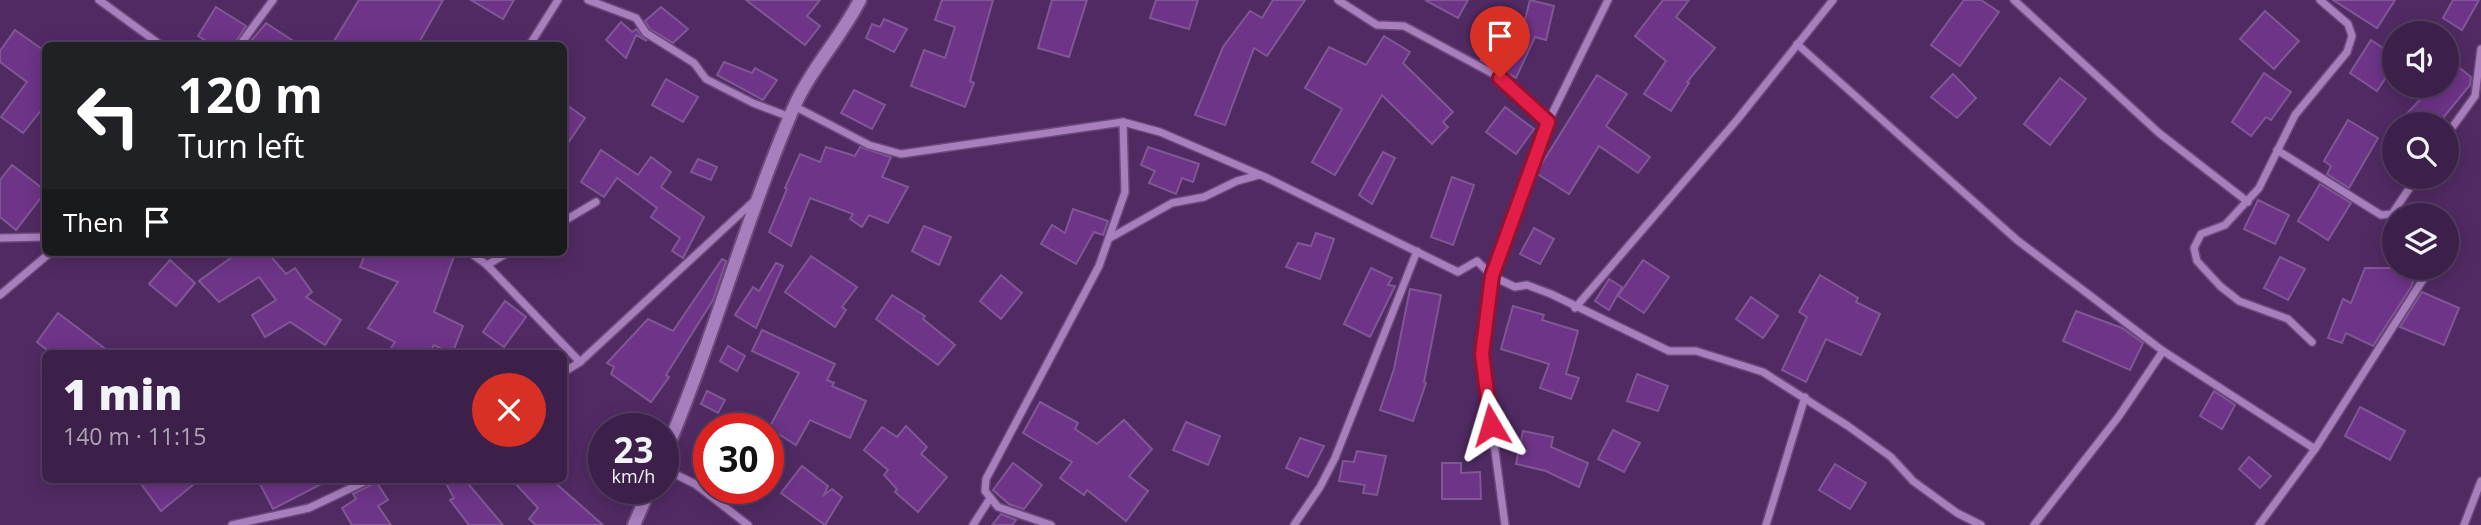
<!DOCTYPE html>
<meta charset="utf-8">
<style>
:root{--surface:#3d204a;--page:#482d54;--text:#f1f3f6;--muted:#ada3b5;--line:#563e62}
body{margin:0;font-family:"Open Sans",sans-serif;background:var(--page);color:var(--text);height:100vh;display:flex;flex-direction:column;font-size:26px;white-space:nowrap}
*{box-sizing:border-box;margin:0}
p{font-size:23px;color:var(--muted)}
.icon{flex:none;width:38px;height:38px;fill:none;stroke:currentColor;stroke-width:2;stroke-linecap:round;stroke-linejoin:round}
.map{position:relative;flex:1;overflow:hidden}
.sheet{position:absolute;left:42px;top:350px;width:525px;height:133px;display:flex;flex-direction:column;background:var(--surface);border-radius:10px;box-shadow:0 4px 18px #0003,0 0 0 2px var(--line)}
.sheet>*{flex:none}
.banner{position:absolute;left:42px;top:42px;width:525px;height:214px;border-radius:10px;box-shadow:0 4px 18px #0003,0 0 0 2px var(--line);background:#202124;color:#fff;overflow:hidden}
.controls{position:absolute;left:2382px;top:21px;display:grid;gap:14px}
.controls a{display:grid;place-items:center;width:77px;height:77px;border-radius:50%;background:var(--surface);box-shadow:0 4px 18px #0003,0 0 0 2px var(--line);font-size:35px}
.speed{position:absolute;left:588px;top:413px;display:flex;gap:14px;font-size:35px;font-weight:700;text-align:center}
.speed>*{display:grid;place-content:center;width:91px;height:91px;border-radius:50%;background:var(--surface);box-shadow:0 4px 18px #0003,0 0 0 2px var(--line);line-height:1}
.speed small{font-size:18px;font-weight:400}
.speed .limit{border:10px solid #d22;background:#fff;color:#111}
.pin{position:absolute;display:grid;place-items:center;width:60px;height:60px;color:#fff;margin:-72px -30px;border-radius:50% 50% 50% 0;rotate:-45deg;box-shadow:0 0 7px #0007}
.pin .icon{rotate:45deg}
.me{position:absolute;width:77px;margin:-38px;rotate:353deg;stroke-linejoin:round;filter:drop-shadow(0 0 5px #0008)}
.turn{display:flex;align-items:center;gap:24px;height:147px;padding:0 21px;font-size:32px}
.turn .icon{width:91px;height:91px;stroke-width:2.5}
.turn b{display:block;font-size:49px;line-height:60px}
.then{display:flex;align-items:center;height:66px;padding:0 21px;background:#0003;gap:14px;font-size:26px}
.round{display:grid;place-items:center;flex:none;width:74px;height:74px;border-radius:37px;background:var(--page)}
.headline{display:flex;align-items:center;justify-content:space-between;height:119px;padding:0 21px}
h1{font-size:42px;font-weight:800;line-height:52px}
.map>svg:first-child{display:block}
.building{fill:#6d3487;stroke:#7f5793;stroke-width:2}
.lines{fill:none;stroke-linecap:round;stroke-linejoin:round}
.minor-casing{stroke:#6c497b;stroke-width:10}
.tertiary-casing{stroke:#6c497b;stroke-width:16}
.minor{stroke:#a87ebd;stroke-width:7}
.tertiary{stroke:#a87ebd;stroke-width:12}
.route-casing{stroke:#92132f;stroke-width:18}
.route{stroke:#e11d48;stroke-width:12}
</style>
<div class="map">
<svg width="2481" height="525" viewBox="0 0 2481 525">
<rect width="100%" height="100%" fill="#512a63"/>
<!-- building -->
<g class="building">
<path d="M359 0H443L417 46H331Z"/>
<path d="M471 0H514L503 19Z"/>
<path d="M746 0H820L807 16 820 26 805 45Z"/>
<path d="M942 0H993L970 81 974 83 965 107 911 86 924 50 945 58 955 27 935 20Z"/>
<path d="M1052 0H1087L1069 57 1038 48Z"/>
<path d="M1156 0H1198L1189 29 1150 18Z"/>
<path d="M1273 0H1305L1267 56 1254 48 1225 125 1195 115 1223 47 1250 11 1262 18Z"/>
<path d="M1425 0H1468L1458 18Z"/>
<path d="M1530 0 1554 6 1546 40 1535 37 1516 78 1481 60 1498 24 1521 35Z"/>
<path d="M1663 0H1689L1676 17 1715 48 1687 82 1689 83 1671 111 1644 94 1666 61 1635 36Z"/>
<path d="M1964 0H1981L1999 12 1960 66 1931 45Z"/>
<path d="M2333 0H2395L2377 28Z"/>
<path d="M2453 0H2479L2462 30 2443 18Z"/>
<path d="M216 7 246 26 233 46H214L198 36Z"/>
<path d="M661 7 688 29 673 43 650 29 645 21Z"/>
<path d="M2265 11 2299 41 2274 69 2240 39Z"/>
<path d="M884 19 907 29 894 52 866 38 872 24 880 27Z"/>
<path d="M621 22 632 32 636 29 647 41 636 35 626 58 606 40Z"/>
<path d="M266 23 301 46H247Z"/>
<path d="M15 30 46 52V104L23 133 1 117 27 82 0 62V51Z"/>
<path d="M1384 36 1410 52 1403 63 1453 112 1443 122 1448 127 1432 144 1382 95 1335 175 1312 162 1342 109 1305 88 1329 47 1366 65Z"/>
<path d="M2371 40 2394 55V65L2377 91 2350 73Z"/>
<path d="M2446 57 2471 77 2470 85 2438 124H2397L2433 86H2446Z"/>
<path d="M724 62 752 73 755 68 777 80 763 100 717 75Z"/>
<path d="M2264 73 2291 92 2271 120 2266 117 2251 136 2232 122Z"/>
<path d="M1953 74 1976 98 1957 118 1931 97Z"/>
<path d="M1597 75 1627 94 1606 126 1650 157 1638 173 1599 146 1569 194 1536 173Z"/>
<path d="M2060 78 2086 99 2050 145 2024 124Z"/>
<path d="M666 79 698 97 683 122 652 105Z"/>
<path d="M854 90 885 105 872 129 841 113Z"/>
<path d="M564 103 585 118 564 149Z"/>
<path d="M1505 107 1534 129 1516 154 1486 132Z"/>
<path d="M2348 120 2378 138 2349 188 2327 174 2331 166 2324 161Z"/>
<path d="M826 147 855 156 860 147 891 157 882 177 908 187 888 223 869 215 862 227 850 219 853 214 810 198 791 246 769 232 787 189 785 188 800 154 820 162Z"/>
<path d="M1148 147 1199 164 1193 182 1182 178 1176 194 1149 183 1155 171 1141 165Z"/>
<path d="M601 150 638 175 651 157 671 172 661 187 704 217 683 258 672 251 680 238 651 217 657 208 617 178 604 197 581 182Z"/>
<path d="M1383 152 1395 158 1372 204 1359 195Z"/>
<path d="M698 159 717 167 711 180 691 172Z"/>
<path d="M12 165 46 191 16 230 0 217V180Z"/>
<path d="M1452 177 1474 185 1453 245 1431 237Z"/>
<path d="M2320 184 2351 203 2328 240 2298 221Z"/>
<path d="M2258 200 2289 215 2275 244 2244 229Z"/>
<path d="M1073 209 1108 221 1103 235 1094 232 1076 264 1041 244 1052 225 1065 233Z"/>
<path d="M924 226 951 237 939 265 912 251Z"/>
<path d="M1534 228 1554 239 1540 264 1520 254Z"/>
<path d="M1316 233 1334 239 1320 279 1286 267 1298 243 1311 246Z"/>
<path d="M239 252H267L286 274 295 268 312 292 306 297 341 320 325 345 290 322 265 337 252 315 276 300 259 277 219 302 199 281Z"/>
<path d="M366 252H445L454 256 434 312 463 326 452 354 434 345 429 354H387L395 342 368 328 398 282 360 267Z"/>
<path d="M811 256 857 287 842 307 846 310 835 327 785 292Z"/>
<path d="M2280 257 2305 269 2288 300 2264 288Z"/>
<path d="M722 259 726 261 713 300 666 375 669 377 651 402 611 374 614 367 607 363 648 319 673 331Z"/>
<path d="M170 260 195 283 176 306 149 284Z"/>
<path d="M1643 260 1669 277 1644 313 1618 296Z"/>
<path d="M776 263 783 266 756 328 735 315 753 287 759 291Z"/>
<path d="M1371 268 1392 278 1388 285 1395 286 1370 337 1344 324Z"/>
<path d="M2365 268H2419L2411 287 2373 346 2346 333 2342 343 2328 338 2343 299 2351 303Z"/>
<path d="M1001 275 1022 293 1001 319 980 301Z"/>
<path d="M1820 275 1858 298 1856 302 1880 314 1861 355 1826 339 1806 382 1782 370 1807 317 1799 312Z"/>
<path d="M1609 279 1622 287 1609 310 1595 301Z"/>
<path d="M1410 289 1441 295 1424 382 1426 383 1413 421 1380 410 1394 369Z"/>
<path d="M2422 292 2459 308 2444 345 2400 327Z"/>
<path d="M892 295 925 316 923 319 955 345 938 365 876 319Z"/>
<path d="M1751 297 1778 316 1763 338 1736 319Z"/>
<path d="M505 301 526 317 504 347 483 332Z"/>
<path d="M1513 306 1544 315 1542 320 1578 331 1566 374 1579 378 1571 399 1540 388 1549 364 1501 349Z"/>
<path d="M2076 311 2122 328 2143 343 2130 370 2063 341Z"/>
<path d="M58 313 112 354H52L37 342Z"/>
<path d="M762 330 835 364 827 380 834 383 832 386 866 401 850 438 810 420 796 445 769 428 799 373 752 351Z"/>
<path d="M728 346 745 356 737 371 720 361Z"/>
<path d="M1637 374 1668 386 1658 411 1627 401Z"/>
<path d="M707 391 725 400 718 413 701 404Z"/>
<path d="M2214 391 2235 405 2222 429 2200 416Z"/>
<path d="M1040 402 1078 423 1075 429 1097 444 1124 420 1152 449 1129 476 1148 491 1126 521 1087 490 1084 495 1060 478 1072 462 1023 433Z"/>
<path d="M2360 407 2405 431 2390 460 2345 436Z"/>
<path d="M1186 422 1220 436 1208 465 1173 450Z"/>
<path d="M906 426 927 447 921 454 947 477 918 512 895 492 897 489 884 475 888 470 864 450 882 427 897 437Z"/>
<path d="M1613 430 1640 443 1624 472 1598 459Z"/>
<path d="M1523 431 1553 437 1551 447 1588 463 1579 487 1546 471 1516 464Z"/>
<path d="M1300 438 1324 446 1308 477 1286 468Z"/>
<path d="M1357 451 1386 456 1377 495 1363 493 1365 485 1339 481 1343 461 1354 462Z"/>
<path d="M2249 457 2271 476 2260 488 2239 469Z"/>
<path d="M1013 463 1042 485 1024 509 1009 504 993 490Z"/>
<path d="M1442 463H1461V473L1480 472 1481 499H1442Z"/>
<path d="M1835 464 1866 483 1850 509 1819 490Z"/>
<path d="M802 466 828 486 824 495 832 489 842 497 825 525 781 493Z"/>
<path d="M138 480H199L161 511Z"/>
<path d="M269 480H329L273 509 260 484Z"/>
<path d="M375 480 388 500 378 506 391 525H352L342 508 356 499 353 494 371 485Z"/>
<path d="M444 480H465L503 525H469L450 500 454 498Z"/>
<path d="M512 480H552L603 525H536L529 519 538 508Z"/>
<path d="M1001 514 1016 520 1012 525H992Z"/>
</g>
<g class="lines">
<!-- minor casing -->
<g class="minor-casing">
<g id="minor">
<path d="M99 0 162 46"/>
<path d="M588 0 636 18 646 33 694 63 706 79 753 103 790 117"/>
<path d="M1338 0 1377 25 1404 26 1501 78 1548 122 1492 276 1482 354 1505 525"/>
<path d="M2014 0 2159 133 2248 202"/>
<path d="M1797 44 2017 240 2163 351 2315 449"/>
<path d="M239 46 273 0"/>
<path d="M529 46 558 0"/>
<path d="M794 106 869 145 901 154 1123 122 1160 132 1265 177 1458 272 1477 261 1492 276 1515 287 1527 285 1551 294 1669 351H1696L1763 372 1848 426 1891 457 1913 481 1957 513 1981 525"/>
<path d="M1548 122 1608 0"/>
<path d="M2446 136 2475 96 2481 49"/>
<path d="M2277 150 2381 215 2392 214 2417 177"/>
<path d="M564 221 596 202"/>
<path d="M0 238 46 237"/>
<path d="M1110 238 1172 203 1204 197 1237 181 1259 175"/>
<path d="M469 252 487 265 580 362 754 201"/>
<path d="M487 265 509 252"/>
<path d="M0 295 51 252"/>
<path d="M1575 308 1737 120 1833 0"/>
<path d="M2312 342 2288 319 2239 301 2220 286 2197 261 2194 248 2201 234 2225 225 2259 188 2295 115 2347 52 2352 36 2348 24 2320 0"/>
<path d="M564 372 580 362"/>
<path d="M663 468 695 484 748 525"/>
<path d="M232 525 309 508 368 480"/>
<path d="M973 525 989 500"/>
<path d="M1051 525 998 507 985 491 986 479 1099 266 1125 192 1123 122"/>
<path d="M1294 525 1320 487 1335 458 1417 251"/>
<path d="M1766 525 1805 397"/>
<path d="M2034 525 2119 416 2163 351"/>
<path d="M2259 525 2315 449 2424 278"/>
<path d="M2464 525 2481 481"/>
</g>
</g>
<!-- tertiary casing -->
<g class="tertiary-casing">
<g id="tertiary">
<path d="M663 458C712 344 744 223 793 109 810 70 841 37 860 0"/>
<path d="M634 525 650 488"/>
</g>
</g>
<!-- minor -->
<use href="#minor" class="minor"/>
<!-- tertiary -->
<use href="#tertiary" class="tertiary"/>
</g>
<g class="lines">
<!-- route casing -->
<g class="route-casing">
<path id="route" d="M1491 425 1482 354 1492 276 1548 122 1500 78"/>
</g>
<!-- route -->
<use href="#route" class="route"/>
</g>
</svg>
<div class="controls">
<a><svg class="icon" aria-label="sound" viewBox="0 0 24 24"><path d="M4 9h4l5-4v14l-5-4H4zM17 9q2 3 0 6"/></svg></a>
<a><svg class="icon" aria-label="search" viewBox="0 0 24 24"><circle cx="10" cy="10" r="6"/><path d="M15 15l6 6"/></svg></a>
<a><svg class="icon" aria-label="layers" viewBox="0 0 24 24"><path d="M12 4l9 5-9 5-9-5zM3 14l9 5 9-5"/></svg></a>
</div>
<div class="speed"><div>23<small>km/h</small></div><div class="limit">30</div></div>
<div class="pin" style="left:1500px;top:78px;background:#d93025"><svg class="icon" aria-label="arrive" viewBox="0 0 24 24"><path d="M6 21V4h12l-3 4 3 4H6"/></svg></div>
<svg class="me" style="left:1491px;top:425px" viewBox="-20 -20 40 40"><path d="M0-17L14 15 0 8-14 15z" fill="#e11d48" stroke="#fff" stroke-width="4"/></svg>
<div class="banner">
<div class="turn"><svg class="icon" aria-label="left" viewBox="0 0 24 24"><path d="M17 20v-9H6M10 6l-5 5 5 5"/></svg><div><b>120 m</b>Turn left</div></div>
<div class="then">Then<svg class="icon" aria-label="arrive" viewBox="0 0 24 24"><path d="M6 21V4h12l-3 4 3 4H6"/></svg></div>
</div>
<section class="sheet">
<div class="headline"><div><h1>1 min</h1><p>140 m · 11:15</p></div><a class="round" style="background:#d93025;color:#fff"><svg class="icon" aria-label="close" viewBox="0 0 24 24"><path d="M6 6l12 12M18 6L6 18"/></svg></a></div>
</section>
</div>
